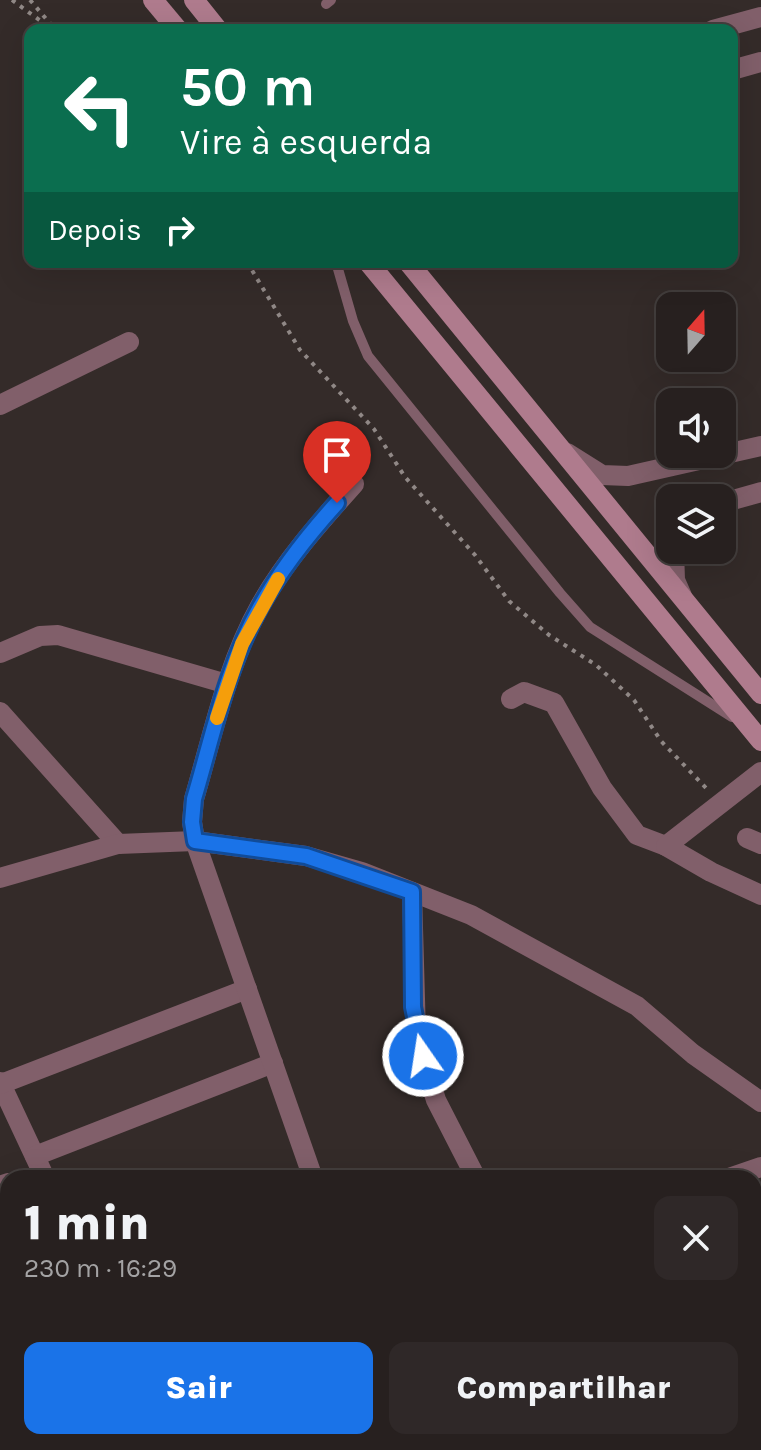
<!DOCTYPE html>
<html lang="pt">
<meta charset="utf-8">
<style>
:root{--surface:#27201f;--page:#2f2828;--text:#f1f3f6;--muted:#a4a3a4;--line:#433e3d;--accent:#1a73e8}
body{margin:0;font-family:Karla,sans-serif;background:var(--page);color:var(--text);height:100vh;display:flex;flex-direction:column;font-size:30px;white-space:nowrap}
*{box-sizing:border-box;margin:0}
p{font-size:26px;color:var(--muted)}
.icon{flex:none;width:44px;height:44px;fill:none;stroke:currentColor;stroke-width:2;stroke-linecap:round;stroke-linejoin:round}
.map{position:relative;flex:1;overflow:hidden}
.sheet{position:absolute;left:0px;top:1170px;width:762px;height:280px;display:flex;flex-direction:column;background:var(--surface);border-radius:24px 24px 0 0;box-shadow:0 8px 32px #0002,0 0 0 2px var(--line)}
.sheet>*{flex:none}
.top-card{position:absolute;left:24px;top:24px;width:714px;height:244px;border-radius:16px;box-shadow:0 8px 32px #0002,0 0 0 2px var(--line);background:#0b6e4f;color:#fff;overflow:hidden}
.needle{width:52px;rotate:20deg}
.controls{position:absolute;left:656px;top:292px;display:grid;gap:16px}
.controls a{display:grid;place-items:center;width:80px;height:80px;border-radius:16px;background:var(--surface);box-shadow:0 8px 32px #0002,0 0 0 2px var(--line);font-size:40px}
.pin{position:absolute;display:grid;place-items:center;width:68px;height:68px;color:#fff;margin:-82px -34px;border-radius:50% 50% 50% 0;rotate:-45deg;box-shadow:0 0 8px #0007}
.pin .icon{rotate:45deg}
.me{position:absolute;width:88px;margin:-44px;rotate:347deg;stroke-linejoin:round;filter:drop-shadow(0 0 6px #0008)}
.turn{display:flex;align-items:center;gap:28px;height:168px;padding:0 24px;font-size:36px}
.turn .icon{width:104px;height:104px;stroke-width:2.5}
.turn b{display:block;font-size:56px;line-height:68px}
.then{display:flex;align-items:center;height:76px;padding:0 24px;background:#0003;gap:16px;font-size:30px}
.round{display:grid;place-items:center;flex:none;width:84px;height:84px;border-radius:16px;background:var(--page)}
.summary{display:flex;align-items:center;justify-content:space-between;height:136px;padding:0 24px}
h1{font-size:48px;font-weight:800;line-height:60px}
.action{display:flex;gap:16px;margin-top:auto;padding:16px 24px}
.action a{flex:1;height:92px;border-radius:16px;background:var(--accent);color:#fff;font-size:32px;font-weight:800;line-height:92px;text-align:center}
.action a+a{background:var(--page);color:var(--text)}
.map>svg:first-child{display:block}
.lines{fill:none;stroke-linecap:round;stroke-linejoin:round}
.path{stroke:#908886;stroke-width:4;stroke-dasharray:4 6;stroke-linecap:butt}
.lane{stroke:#815f6a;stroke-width:10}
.street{stroke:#815f6a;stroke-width:20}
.secondary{stroke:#af7b8d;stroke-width:20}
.route-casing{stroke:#114b97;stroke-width:20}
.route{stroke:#1a73e8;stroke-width:14}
.slow{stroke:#f59e0b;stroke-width:14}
</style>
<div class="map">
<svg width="761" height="1450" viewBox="0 0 761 1450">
<rect width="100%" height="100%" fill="#342b29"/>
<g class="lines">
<!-- path -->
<g class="path">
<path d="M12 0 53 30"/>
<path d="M30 0 54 28"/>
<path d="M247 262 300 350 374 429 405 477 475 555 509 601 549 635 596 665 634 700 661 741 706 788"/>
</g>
<!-- lane -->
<g class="lane">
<path d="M326 4 331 0"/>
<path d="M336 262 353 321 368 356 560 593 590 627 732 717"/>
</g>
<!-- street -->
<g class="street">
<path d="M713 30 761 17"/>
<path d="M732 70 761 62"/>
<path d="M0 405 129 342"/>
<path d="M567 453 602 475 628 476 761 446"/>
<path d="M722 503 761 492"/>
<path d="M674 550 675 580 682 596"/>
<path d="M0 653 40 636 58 635 227 684"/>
<path d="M511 699 524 692 554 703 602 788 637 835 666 846"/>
<path d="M0 712 118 844"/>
<path d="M761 772 666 846 711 872 761 895"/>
<path d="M747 838 761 844"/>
<path d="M0 878 118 844 195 841 306 856 362 872 471 915 637 1006 693 1054 761 1102"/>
<path d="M412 892 416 1034 436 1100 476 1178"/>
<path d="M0 1082 45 1178"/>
<path d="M1 1084 247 989"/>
<path d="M35 1156 273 1063"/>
<path d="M313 1178 195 841 192 822 194 799C213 734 227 665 260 606 285 561 320 522 354 484"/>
<path d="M729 1178 761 1167"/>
<path d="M0 1186 8 1183"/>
<path d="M0 1326 8 1321"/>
<path d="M180 1442 184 1450"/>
<path d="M408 1442 411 1450"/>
<path d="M603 1442 606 1450"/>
</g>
<!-- secondary -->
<g class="secondary">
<path d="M153 0 178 30"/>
<path d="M194 0 218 30"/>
<path d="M368 262 761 741"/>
<path d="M408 262 761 694"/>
</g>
</g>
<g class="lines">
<!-- route casing -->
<g class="route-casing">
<path id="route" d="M337 503C308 535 281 569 260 607 227 666 213 735 194 799L192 822 195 841 306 856 412 892 413 1007 423 1056"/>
</g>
<!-- route -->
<use href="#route" class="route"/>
<!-- slow -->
<path class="slow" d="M217 718 242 644 278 579"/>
</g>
</svg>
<div class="controls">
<a><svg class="needle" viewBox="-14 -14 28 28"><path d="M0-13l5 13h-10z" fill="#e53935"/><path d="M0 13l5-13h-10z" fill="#a4a3a4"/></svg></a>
<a><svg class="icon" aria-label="sound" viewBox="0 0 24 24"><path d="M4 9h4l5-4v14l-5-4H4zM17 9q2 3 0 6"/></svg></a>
<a><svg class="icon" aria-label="layers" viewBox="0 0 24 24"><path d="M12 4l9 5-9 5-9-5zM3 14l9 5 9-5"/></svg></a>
</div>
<div class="pin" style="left:337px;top:503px;background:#d93025"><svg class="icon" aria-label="arrive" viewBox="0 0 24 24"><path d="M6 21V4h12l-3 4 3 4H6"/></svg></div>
<svg class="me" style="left:423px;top:1056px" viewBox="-20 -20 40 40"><circle r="17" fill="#1a73e8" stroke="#fff" stroke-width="3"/><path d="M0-11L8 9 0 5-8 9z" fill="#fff"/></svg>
<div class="top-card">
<div class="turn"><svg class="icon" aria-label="left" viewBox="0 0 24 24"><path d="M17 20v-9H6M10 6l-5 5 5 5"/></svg><div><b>50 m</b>Vire à esquerda</div></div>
<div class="then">Depois<svg class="icon" aria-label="right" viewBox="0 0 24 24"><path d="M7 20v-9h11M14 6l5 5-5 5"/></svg></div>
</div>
<section class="sheet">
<div class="summary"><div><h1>1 min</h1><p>230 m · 16:29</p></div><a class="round"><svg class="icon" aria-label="close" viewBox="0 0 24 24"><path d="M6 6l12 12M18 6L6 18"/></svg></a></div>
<div class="action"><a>Sair</a><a>Compartilhar</a></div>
</section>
</div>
